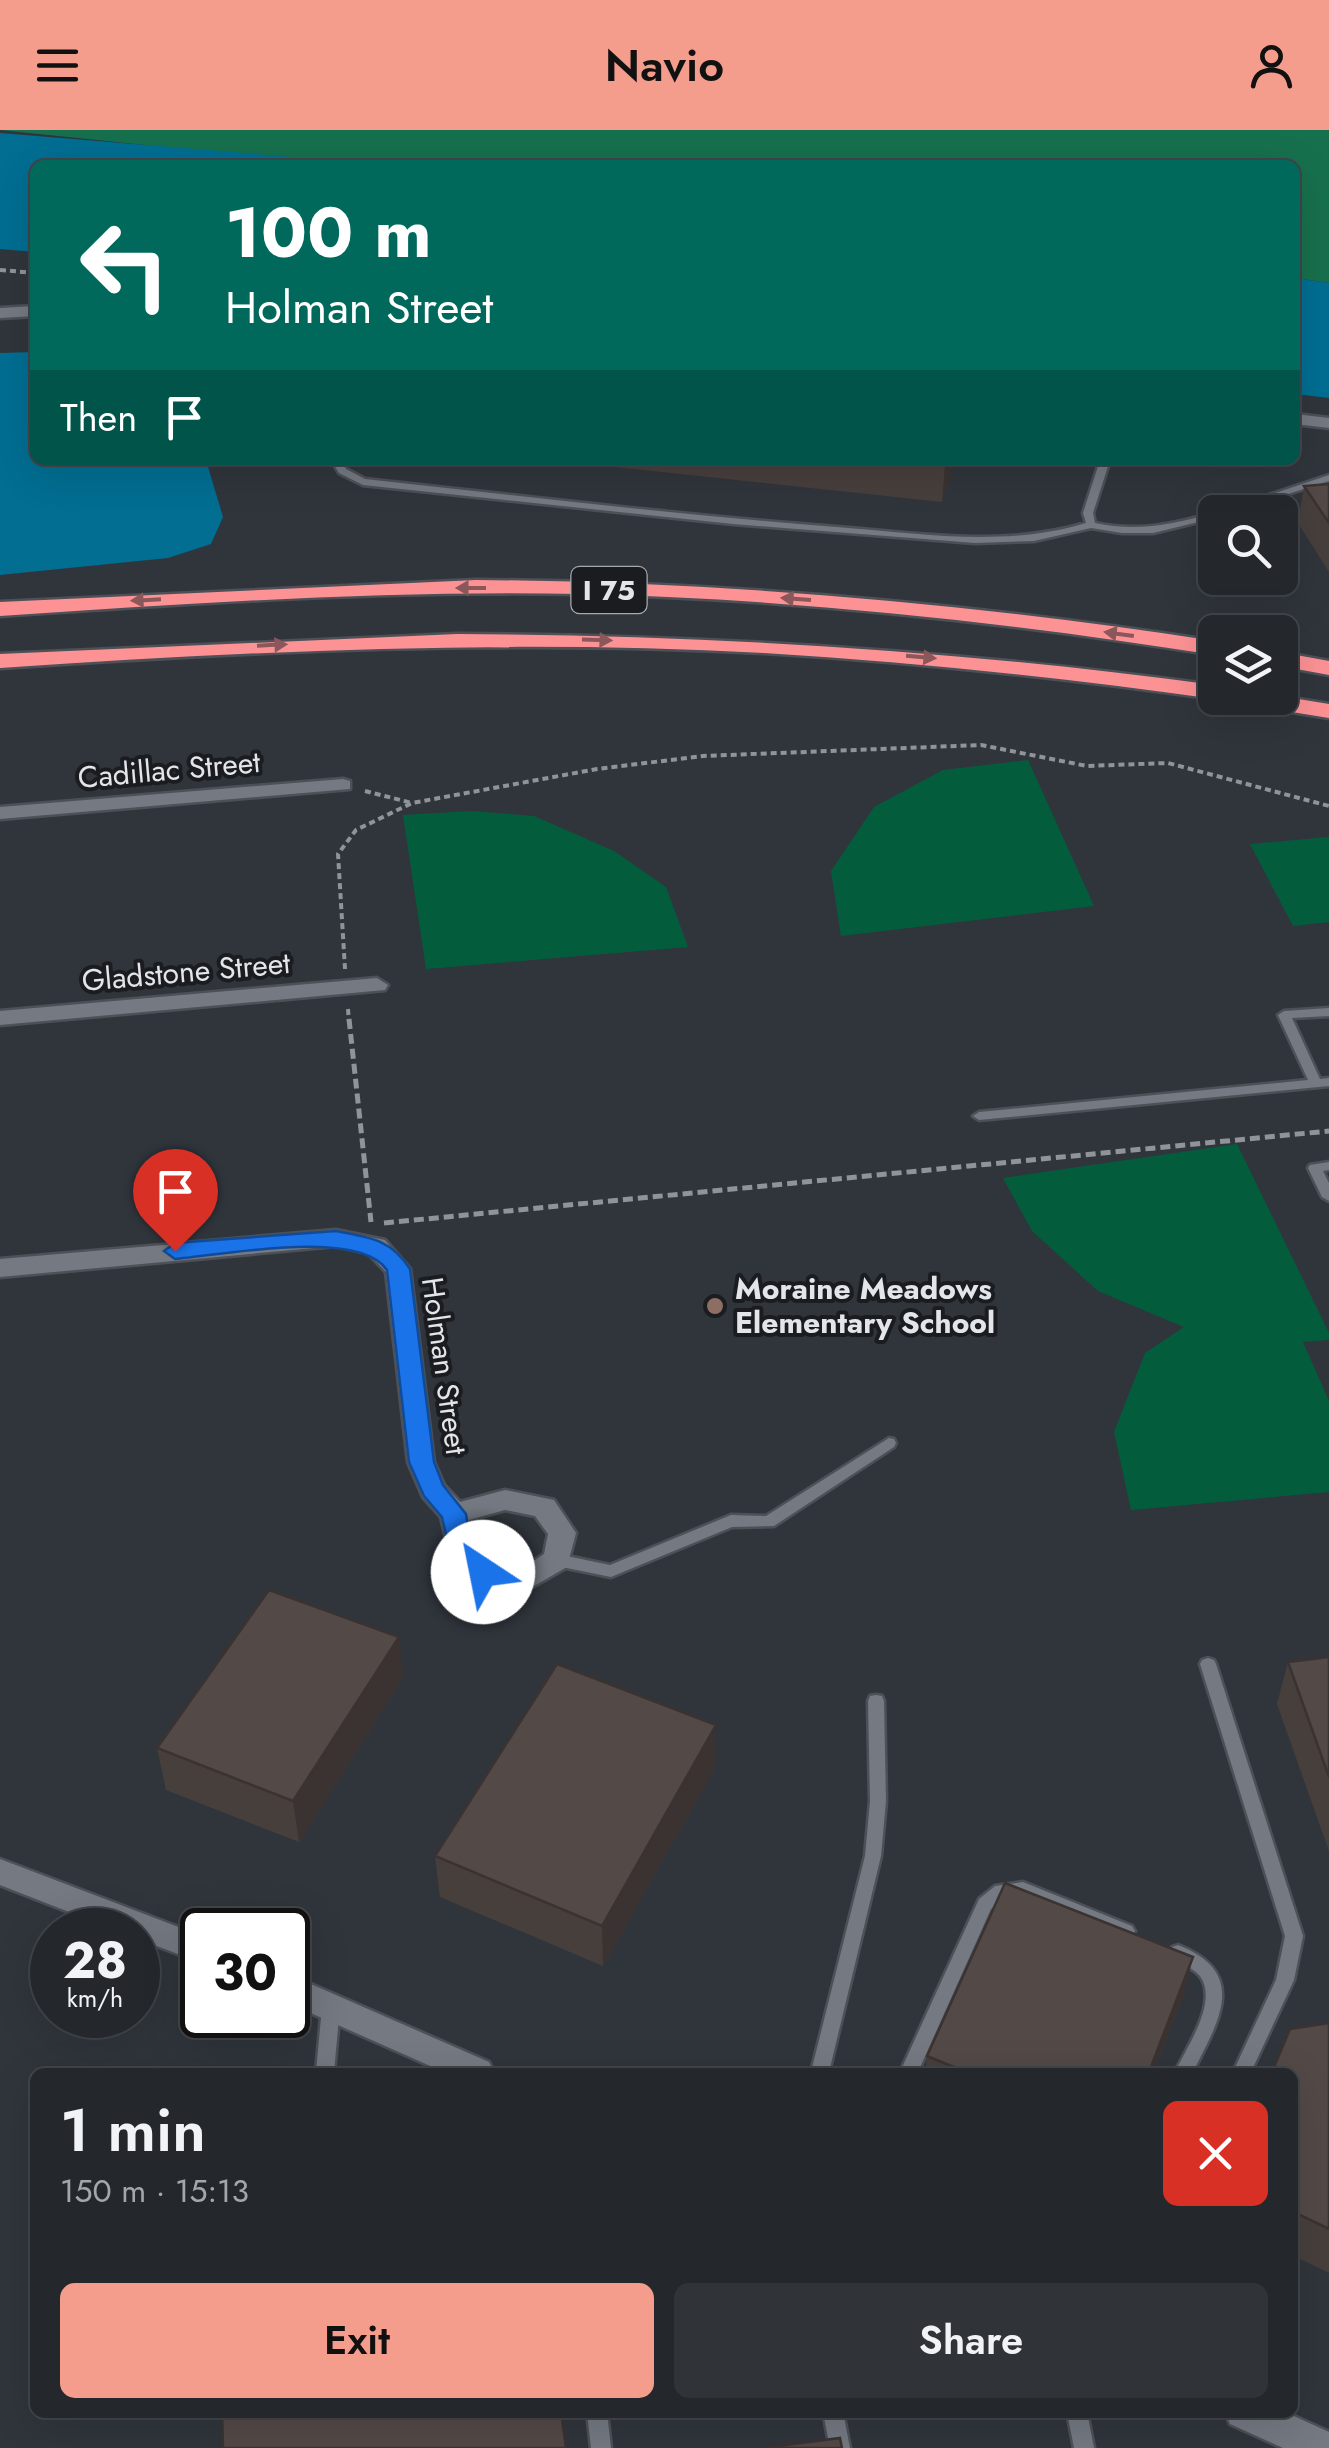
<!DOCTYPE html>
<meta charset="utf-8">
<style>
:root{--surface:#24282d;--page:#303439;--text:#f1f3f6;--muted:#a3a6aa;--line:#414449;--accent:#f49d8c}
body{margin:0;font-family:Jost,sans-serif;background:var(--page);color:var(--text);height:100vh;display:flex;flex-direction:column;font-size:38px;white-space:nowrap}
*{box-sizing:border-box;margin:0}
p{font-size:32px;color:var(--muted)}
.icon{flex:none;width:55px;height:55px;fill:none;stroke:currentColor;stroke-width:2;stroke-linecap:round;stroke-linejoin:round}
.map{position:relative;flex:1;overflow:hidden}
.sheet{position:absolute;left:30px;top:1938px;width:1268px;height:350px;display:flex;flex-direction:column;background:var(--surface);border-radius:15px;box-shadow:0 10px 40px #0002,0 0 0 2px var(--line)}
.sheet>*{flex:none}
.guide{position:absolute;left:30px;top:30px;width:1270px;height:305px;border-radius:15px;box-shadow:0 10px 40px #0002,0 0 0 2px var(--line);background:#00695c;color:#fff;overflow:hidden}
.buttons{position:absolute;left:1198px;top:365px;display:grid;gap:20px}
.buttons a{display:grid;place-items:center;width:100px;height:100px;border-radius:15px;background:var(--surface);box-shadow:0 10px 40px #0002,0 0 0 2px var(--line);font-size:50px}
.speed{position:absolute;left:30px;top:1778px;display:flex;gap:20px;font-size:50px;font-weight:700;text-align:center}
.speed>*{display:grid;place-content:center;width:130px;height:130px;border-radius:50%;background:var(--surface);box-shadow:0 10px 40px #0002,0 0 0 2px var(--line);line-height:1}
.speed small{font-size:25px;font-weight:400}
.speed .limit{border:5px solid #111;border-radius:15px;background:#fff;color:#111}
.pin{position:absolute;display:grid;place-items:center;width:85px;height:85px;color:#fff;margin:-102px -42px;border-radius:50% 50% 50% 0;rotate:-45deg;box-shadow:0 0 10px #0007}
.pin .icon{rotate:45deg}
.me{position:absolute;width:110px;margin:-55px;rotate:326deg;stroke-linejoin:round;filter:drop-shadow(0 0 8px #0008)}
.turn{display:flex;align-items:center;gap:35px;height:210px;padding:0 30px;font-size:45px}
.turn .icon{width:130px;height:130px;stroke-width:2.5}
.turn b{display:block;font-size:70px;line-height:85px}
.then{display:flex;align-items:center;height:95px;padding:0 30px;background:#0003;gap:20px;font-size:38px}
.round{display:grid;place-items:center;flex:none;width:105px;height:105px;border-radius:15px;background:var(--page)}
.head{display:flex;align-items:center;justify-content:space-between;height:170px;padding:0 30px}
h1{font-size:60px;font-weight:600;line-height:75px}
.primary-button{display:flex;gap:20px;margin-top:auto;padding:20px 30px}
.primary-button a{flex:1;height:115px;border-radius:15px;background:var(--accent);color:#111;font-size:40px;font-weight:600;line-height:115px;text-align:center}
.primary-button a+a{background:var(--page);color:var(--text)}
header{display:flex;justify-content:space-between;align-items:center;height:130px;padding:0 30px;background:var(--accent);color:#111;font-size:45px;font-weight:600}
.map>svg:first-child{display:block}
.green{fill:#035d3d}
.forest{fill:#17704d}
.water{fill:#016e92}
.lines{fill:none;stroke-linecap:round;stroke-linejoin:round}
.lane-casing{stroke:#4d5057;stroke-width:5}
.street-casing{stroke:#4d5057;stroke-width:5}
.secondary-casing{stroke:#4d5057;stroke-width:5}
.highway-casing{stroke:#4d5057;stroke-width:5}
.path-far1{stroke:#909499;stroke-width:4;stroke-dasharray:6 4;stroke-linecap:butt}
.path{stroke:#909499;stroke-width:5;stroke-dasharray:10 5;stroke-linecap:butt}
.lane{fill:#747982;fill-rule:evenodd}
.street{fill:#747982;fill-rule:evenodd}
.secondary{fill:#747982;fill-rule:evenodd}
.highway{fill:#fd9295;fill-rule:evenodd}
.wall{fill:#473f3c}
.shaded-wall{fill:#3a3331}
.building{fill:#534946;stroke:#3a3331;stroke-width:2.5}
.oneway{fill:#8c575a}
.route{fill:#1a73e8;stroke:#114b97;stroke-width:2.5}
.education-dot{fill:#8d6e63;stroke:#1a1c20;stroke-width:4}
.labels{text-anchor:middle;stroke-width:8;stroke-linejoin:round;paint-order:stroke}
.shield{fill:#1a1c20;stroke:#a6a9ad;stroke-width:2.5}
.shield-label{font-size:28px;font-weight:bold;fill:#e2e5ea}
.street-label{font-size:30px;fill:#e2e5ea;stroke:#1a1c20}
.poi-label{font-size:30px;font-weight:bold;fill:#e2e5ea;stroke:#1a1c20;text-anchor:start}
</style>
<header><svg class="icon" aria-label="menu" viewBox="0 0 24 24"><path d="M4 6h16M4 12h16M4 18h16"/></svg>Navio<svg class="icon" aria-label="person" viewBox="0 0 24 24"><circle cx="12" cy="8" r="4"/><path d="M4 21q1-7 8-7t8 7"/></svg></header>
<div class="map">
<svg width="1329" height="2318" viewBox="0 0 1329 2318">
<rect width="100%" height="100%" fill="#30353c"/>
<!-- green -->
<g class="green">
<path d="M1028 630 1094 776 841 806 831 741 874 677 943 640Z"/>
<path d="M472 681 534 686 614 721 666 757 688 817 426 839 403 685Z"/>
<path d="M1329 707V792L1293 796 1250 714Z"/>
<path d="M1237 1014 1329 1203V1210L1303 1212 1329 1271V1362L1131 1380 1114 1302 1145 1223 1184 1197 1098 1161 1032 1101 1003 1048Z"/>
</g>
<!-- forest -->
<path class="forest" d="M0 0H1329V153L1295 148V35H389L261 27Z"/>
<!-- water -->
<g class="water">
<path d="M0 3 389 35H35V122L0 119Z"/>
<path d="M1295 148 1329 153V268L1295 264Z"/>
<path d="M35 222V330H206L223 387 211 414 168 428 0 445V223Z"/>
</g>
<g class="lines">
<!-- lane casing -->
<g class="lane-casing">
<g id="lane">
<path d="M331 330H341L346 339 365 349C522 366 679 385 836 397 920 403 1003 418 1086 393L1083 383 1100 330H1110L1093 383 1095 393C1135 402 1173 395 1212 383L1217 382 1215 388 1153 403H1122L1091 398 1034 411 975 413 733 394 363 355 339 343Z"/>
<path d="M1329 345V351L1231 382H1218Z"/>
<path d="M1329 878V886L1292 888 1320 949 1329 948V956L979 990 973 986 979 982 1308 950 1278 885 1284 881Z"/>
<path d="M1329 1032V1040L1323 1041 1329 1053V1071L1322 1067 1308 1038 1310 1035Z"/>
<path d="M889 1308 894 1309 896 1313 894 1317 774 1396 732 1397 611 1447 557 1436 552 1434 549 1430 552 1426 557 1424 610 1435 731 1385 766 1386Z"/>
<path d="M1208 1528 1214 1530 1216 1534 1303 1806 1294 1850 1251 1942H1233L1276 1850 1285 1806 1200 1534 1202 1530Z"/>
<path d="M876 1565 882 1566 884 1571 886 1671 881 1726 829 1942H811L865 1726 870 1671 868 1571 870 1566Z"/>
<path d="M1023 1752 1132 1796 1135 1801 1132 1806 1126 1808 1022 1766 1005 1768 991 1779 918 1942H900L979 1769 995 1756Z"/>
<path d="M1178 1815C1250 1843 1218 1892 1193 1942H1175C1186 1918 1219 1872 1200 1846 1191 1836 1177 1833 1169 1822L1172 1817Z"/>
<path d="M331 1869 337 1872 340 1877 334 1942H316L322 1877 325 1872Z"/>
<path d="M587 2282H607L611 2318H591Z"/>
<path d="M823 2282H843L850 2318H830Z"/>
<path d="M1067 2282H1087L1094 2318H1074Z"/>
</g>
</g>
<!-- street casing -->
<g class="street-casing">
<g id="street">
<path d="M343 649 350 651V659L0 689V677Z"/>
<path d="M377 848 388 855 385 860 0 895V881Z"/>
<path d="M336 1100 385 1110 410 1139 434 1332 444 1355 460 1372 505 1360 554 1370 576 1403 567 1437 527 1460 473 1450 450 1426 441 1387 423 1367 408 1332 386 1142 368 1123 336 1116 0 1147V1129ZM505 1380 535 1386 548 1404 544 1424 523 1438C486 1432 476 1429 469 1390Z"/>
</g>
</g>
<!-- secondary casing -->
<g class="secondary-casing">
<g id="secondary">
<path d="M35 176V186L0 188V178Z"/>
<path d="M1295 284 1329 288V298L1295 294Z"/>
<path d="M0 1729 202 1806V1833L138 1809V1800H115L0 1755Z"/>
<path d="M288 1844 489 1932 494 1942H444L288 1873Z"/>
<path d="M1225 2282H1285L1329 2302V2318H1283L1230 2294Z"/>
</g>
</g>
<!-- highway casing -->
<g class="highway-casing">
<g id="highway">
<path d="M476 450C725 452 969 473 1215 511V525C1005 492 795 469 582 464 388 460 194 473 0 486V472Z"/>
<path d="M457 504C712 505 962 521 1215 555V568H1221L1215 569C1065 548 915 532 764 523 509 509 254 521 0 538V524Z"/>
<path d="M1280 522 1329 531V545L1280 536Z"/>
<path d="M1280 566 1329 574V588L1248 575 1236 568Z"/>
</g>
</g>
<!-- path-far1 -->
<g class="path-far1">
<path d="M0 140 35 143"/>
<path d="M365 661 412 673"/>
<path d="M345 839 338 724 356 700 412 673 597 639 703 626 981 615 1087 636 1168 633 1329 676"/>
<path d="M348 879 349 892"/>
</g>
<!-- path -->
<g class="path">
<path d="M349 889 371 1092"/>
<path d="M384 1093 1329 1001"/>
</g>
<!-- lane -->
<use href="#lane" class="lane"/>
<!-- street -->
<use href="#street" class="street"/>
<!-- secondary -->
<use href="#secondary" class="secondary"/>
<!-- highway -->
<use href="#highway" class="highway"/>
</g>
<!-- wall -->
<g class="wall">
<path d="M550 330H954L942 372Z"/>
<path d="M1329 354V442L1298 393 1304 356Z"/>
<path d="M1329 1527V1721L1277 1574 1288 1532Z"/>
<path d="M403 1548 299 1712 166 1660 157 1618Z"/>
<path d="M716 1636 603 1836 440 1767 435 1726Z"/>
<path d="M1183 1867 1154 1942H925L927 1926Z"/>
<path d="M1329 1893V2143L1292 2125V1942Z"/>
</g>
<!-- shaded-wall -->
<g class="shaded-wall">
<path d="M946 330H954L942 372 945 334Z"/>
<path d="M399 1507 403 1548 299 1712 293 1671Z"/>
<path d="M716 1595V1636L603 1836 602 1796Z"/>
<path d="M1193 1827 1183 1867 1154 1942H1149Z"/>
</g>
<!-- building -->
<g class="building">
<path d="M906 330H946L945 334Z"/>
<path d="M1329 354V393L1304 356Z"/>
<path d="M269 1460 399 1507 293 1671 157 1618Z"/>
<path d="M1329 1527V1647L1288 1532Z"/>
<path d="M557 1534 716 1595 602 1796 435 1726Z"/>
<path d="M1005 1753 1193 1827 1149 1942H966L927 1926Z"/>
<path d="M1329 1893V2099L1292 2081V1942H1272L1290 1899Z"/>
<path d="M222 2282H561L566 2318H223Z"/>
<path d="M840 2308 842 2318H763Z"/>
</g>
<!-- one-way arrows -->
<defs><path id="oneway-solid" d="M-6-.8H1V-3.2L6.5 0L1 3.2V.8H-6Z" transform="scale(2.5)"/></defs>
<g class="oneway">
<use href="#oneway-solid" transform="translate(471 458) rotate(-180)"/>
<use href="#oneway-solid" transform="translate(796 469) rotate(-176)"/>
<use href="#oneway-solid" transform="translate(146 470) rotate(177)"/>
<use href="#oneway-solid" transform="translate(1119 504) rotate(-172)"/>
<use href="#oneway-solid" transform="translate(597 510) rotate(2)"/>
<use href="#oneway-solid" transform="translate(272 515) rotate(-3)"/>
<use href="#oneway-solid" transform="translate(921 527) rotate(5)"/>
</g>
<!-- route -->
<path class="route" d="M336 1101C369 1107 391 1109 410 1139L434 1332 443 1355 466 1384 471 1415 496 1442 492 1448H474L451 1426 442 1387 424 1366 409 1332 387 1140C359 1098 222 1125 175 1129L164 1121 175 1113Z"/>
<!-- markers -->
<circle class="education-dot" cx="715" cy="1176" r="10"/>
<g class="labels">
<!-- shield labels -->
<rect class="shield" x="571.5" y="437" width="75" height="46" rx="8"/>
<g class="shield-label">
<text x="609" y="470">I 75</text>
</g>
<!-- street labels -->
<g class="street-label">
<text transform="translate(169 640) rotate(-5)" y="10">Cadillac Street</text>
<text transform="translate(186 842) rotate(-5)" y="10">Gladstone Street</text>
<text transform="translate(444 1236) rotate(82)" y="10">Holman Street</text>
</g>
<!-- poi labels -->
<g class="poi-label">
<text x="735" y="1169">Moraine Meadows<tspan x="735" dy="34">Elementary School</tspan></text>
</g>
</g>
</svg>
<div class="buttons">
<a><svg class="icon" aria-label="search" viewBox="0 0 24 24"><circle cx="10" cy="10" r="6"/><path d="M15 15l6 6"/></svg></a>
<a><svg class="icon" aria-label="layers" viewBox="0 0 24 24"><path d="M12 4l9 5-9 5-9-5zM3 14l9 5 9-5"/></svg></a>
</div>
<div class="speed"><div>28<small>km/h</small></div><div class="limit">30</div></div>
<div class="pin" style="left:175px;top:1121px;background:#d93025"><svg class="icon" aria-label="arrive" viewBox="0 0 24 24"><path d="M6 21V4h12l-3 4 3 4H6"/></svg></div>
<svg class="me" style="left:483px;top:1442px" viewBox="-20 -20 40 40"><circle r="19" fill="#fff"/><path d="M0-13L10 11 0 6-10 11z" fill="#1a73e8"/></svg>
<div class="guide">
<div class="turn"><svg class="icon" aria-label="left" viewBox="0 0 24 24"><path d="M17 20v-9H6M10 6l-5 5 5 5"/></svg><div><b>100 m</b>Holman Street</div></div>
<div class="then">Then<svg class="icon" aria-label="arrive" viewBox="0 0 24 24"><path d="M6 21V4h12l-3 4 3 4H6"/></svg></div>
</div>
<section class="sheet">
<div class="head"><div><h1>1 min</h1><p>150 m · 15:13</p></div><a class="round" style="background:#d93025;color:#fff"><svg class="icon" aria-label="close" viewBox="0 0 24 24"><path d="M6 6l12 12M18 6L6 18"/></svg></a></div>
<div class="primary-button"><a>Exit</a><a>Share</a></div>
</section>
</div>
